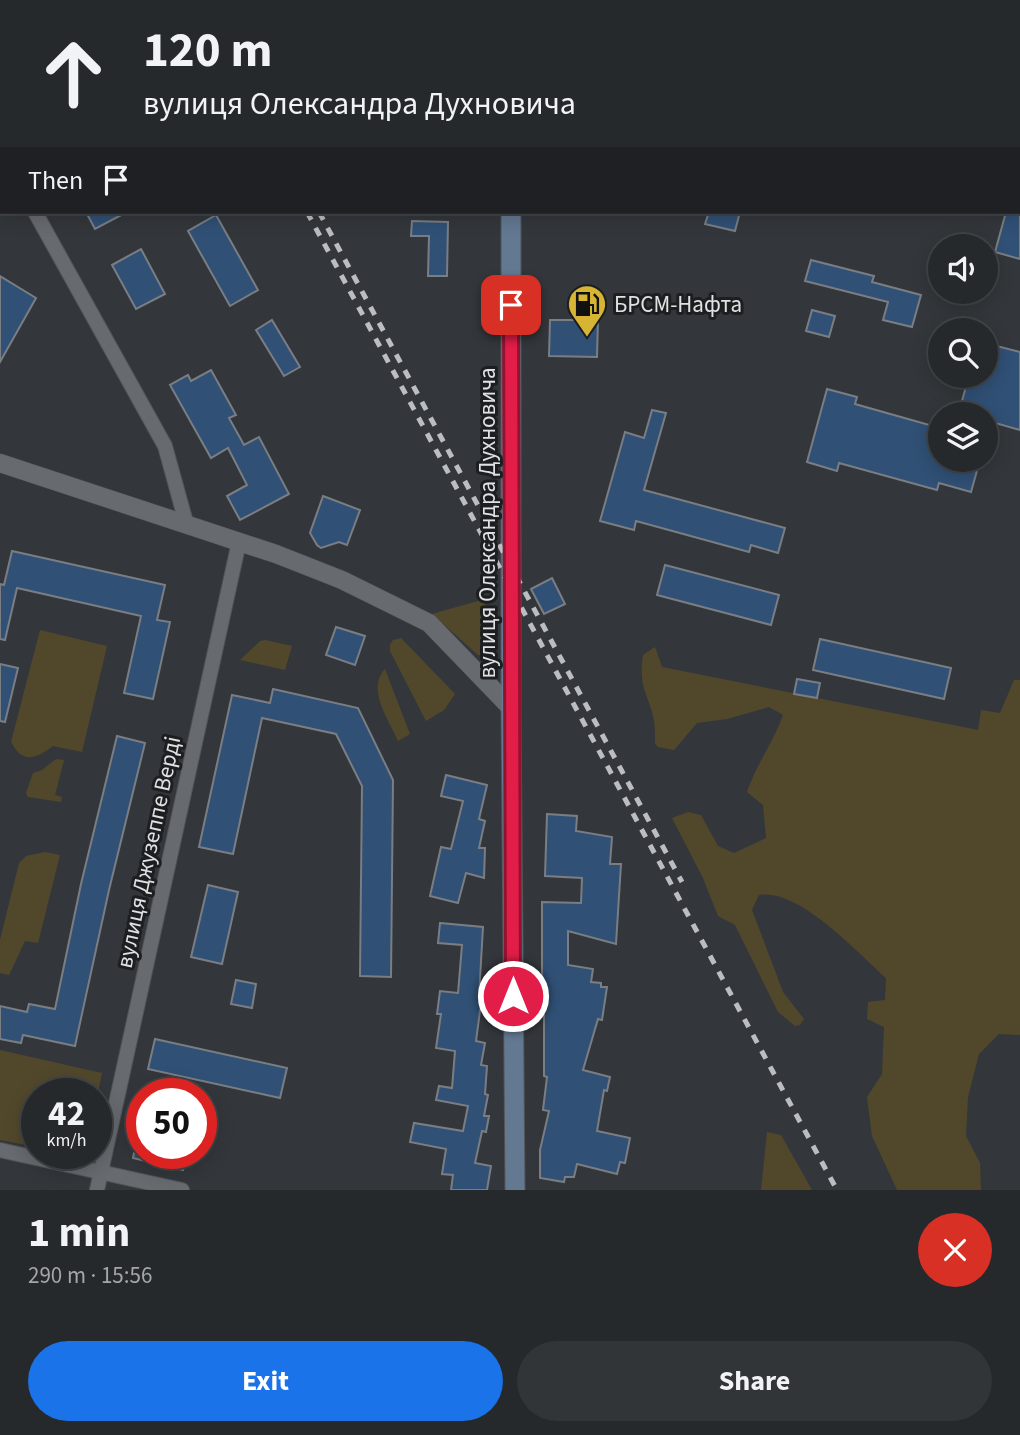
<!DOCTYPE html>
<meta charset="utf-8">
<style>
:root{--surface:#26292c;--page:#323538;--text:#f1f3f6;--muted:#a4a6a9;--line:#424548;--accent:#1a73e8}
body{margin:0;font-family:"Source Sans 3",sans-serif;background:var(--page);color:var(--text);height:100vh;display:flex;flex-direction:column;font-size:26px;white-space:nowrap}
*{box-sizing:border-box;margin:0}
p{font-size:23px;color:var(--muted)}
.icon{flex:none;width:38px;height:38px;fill:none;stroke:currentColor;stroke-width:2;stroke-linecap:round;stroke-linejoin:round}
.map{position:relative;height:1190px;overflow:hidden}
.side{display:flex;flex-direction:column;background:var(--surface);flex:1}
.side>*{flex:none}
.guide{position:absolute;left:0px;top:0px;width:1020px;height:214px;box-shadow:0 4px 18px #0003,0 0 0 2px var(--line);background:#26292c;color:var(--text);overflow:hidden}
.buttons{position:absolute;left:928px;top:234px;display:grid;gap:14px}
.buttons a{display:grid;place-items:center;width:70px;height:70px;border-radius:50%;background:var(--surface);box-shadow:0 4px 18px #0003,0 0 0 2px var(--line);font-size:35px}
.speed{position:absolute;left:21px;top:1078px;display:flex;gap:14px;font-size:35px;font-weight:700;text-align:center}
.speed>*{display:grid;place-content:center;width:91px;height:91px;border-radius:50%;background:var(--surface);box-shadow:0 4px 18px #0003,0 0 0 2px var(--line);line-height:1}
.speed small{font-size:18px;font-weight:400}
.speed .limit{border:10px solid #d22;background:#fff;color:#111}
.pin{position:absolute;display:grid;place-items:center;width:60px;height:60px;color:#fff;margin:-30px;border-radius:14px;box-shadow:0 4px 10px #0006}
.me{position:absolute;width:77px;margin:-38px;rotate:0deg;stroke-linejoin:round;filter:drop-shadow(0 0 5px #0008)}
.turn{display:flex;align-items:center;gap:24px;height:147px;padding:0 28px;font-size:32px}
.turn .icon{width:91px;height:91px;stroke-width:2.5}
.turn b{display:block;font-size:49px;line-height:60px}
.then{display:flex;align-items:center;height:66px;padding:0 28px;background:#0003;gap:14px;font-size:26px}
.round{display:grid;place-items:center;flex:none;width:74px;height:74px;border-radius:37px;background:var(--page)}
.overview{display:flex;align-items:center;justify-content:space-between;height:119px;padding:0 28px}
h1{font-size:42px;font-weight:700;line-height:52px}
.button{display:flex;gap:14px;margin-top:auto;padding:14px 28px}
.button a{flex:1;height:80px;border-radius:42px;background:var(--accent);color:#fff;font-size:28px;font-weight:700;line-height:80px;text-align:center}
.button a+a{background:var(--page);color:var(--text)}
.map>svg:first-child{display:block}
.green{fill:#51482c}
.building{fill:#305075;stroke:#7a7e83;stroke-width:2}
.lines{fill:none;stroke-linecap:round;stroke-linejoin:round}
.minor-casing{stroke:#525558;stroke-width:16}
.tertiary-casing{stroke:#525558;stroke-width:19}
.secondary-casing{stroke:#525558;stroke-width:21}
.minor{stroke:#676b70;stroke-width:14}
.tertiary{stroke:#676b70;stroke-width:18}
.secondary{stroke:#637992;stroke-width:19}
.rail{stroke:#bbbdc0;stroke-width:5;stroke-dasharray:9 9;stroke-linecap:butt}
.route-casing{stroke:#92132f;stroke-width:18}
.route{stroke:#e11d48;stroke-width:12}
.labels{text-anchor:middle;stroke-width:6;stroke-linejoin:round;paint-order:stroke}
.poi-label{font-size:23px;fill:#dfe1e4;stroke:#1c1e20;text-anchor:start}
.street-label{font-size:23px;fill:#dfe1e4;stroke:#1c1e20}
</style>
<div class="map">
<svg width="1020" height="1190" viewBox="0 0 1020 1190">
<rect width="100%" height="100%" fill="#33373b"/>
<!-- green -->
<g class="green">
<path d="M485 599 486 650 484 655H478L432 614Z"/>
<path d="M40 630 107 646 82 752 53 746C37 758 23 765 11 742Z"/>
<path d="M401 638 455 694 444 710 426 721 390 651V645L393 640Z"/>
<path d="M265 640 292 646 285 670 240 660 260 641Z"/>
<path d="M655 647 662 667 978 730 981 710 1000 713 1014 680H1020V1035L999 1034 979 1054 968 1097 966 1136 980 1163 981 1190H897L872 1136 867 1097 882 1074 884 1027 867 1019 868 1002 885 1000 886 978C858 953 799 888 759 895L752 910 783 992 804 1019 800 1025 795 1026 778 1012 735 925 718 916 703 878 672 818 688 812 701 815 718 846 734 853 766 838 763 805 747 792C756 765 773 743 783 715L769 707 727 719 697 723 674 750 658 747 655 743C655 734 655 724 653 715 645 689 639 684 643 655Z"/>
<path d="M385 669 410 734 398 741C389 720 366 689 385 669Z"/>
<path d="M56 759 64 760 55 795 62 797 61 802 28 797 26 793 33 773 42 770Z"/>
<path d="M45 852 60 855 38 943 25 941 9 975 0 973V940L19 863 26 856Z"/>
<path d="M0 1050 102 1073 96 1102V1094H37V1147L0 1140Z"/>
<path d="M767 1132 781 1135 812 1190H761Z"/>
</g>
<!-- building -->
<g class="building">
<path d="M86 212H127L95 229Z"/>
<path d="M709 212H740L735 231 705 224Z"/>
<path d="M1006 212H1020V259L995 252Z"/>
<path d="M216 215 258 290 230 306 188 231Z"/>
<path d="M412 221 448 222 447 276H428L429 236H411Z"/>
<path d="M141 249 165 294 136 309 112 265Z"/>
<path d="M811 260 874 276 872 282 921 295 912 327 883 320 888 302 805 281Z"/>
<path d="M0 276 36 298 0 362Z"/>
<path d="M812 310 835 316 829 337 806 331Z"/>
<path d="M272 320 300 367 284 376 256 330Z"/>
<path d="M550 320H598L597 357 549 356Z"/>
<path d="M985 343 1020 352V430L985 420V415H958L969 376H985Z"/>
<path d="M211 370 236 415 229 418 244 445 259 437 289 494 240 520 227 496 247 485 228 448 211 458 170 385 188 375 191 381Z"/>
<path d="M827 389 857 397 855 404 940 428V460H980L971 492 939 483 937 490 839 463 837 471 807 462Z"/>
<path d="M652 410 666 413 644 490 785 528 778 553 751 545 749 552 636 521 634 530 600 521 625 432 644 438Z"/>
<path d="M323 496 360 510 347 545 339 542 321 548 317 545 310 533Z"/>
<path d="M12 551 165 585 157 620 170 622 153 699 124 693 141 616 17 588 5 640 0 639V584L4 585Z"/>
<path d="M665 565 779 595 771 625 657 595Z"/>
<path d="M552 578 565 604 544 614 531 589Z"/>
<path d="M336 627 365 636 355 665 326 655Z"/>
<path d="M820 639 951 668 944 699 813 670Z"/>
<path d="M0 664 18 668 5 722 0 721Z"/>
<path d="M797 679 820 683 817 698 794 694Z"/>
<path d="M273 689 358 708 393 780 391 977 360 976 362 786 336 734 262 718 233 854 199 847 232 695 270 703Z"/>
<path d="M117 736 145 743 109 890 75 1046 23 1035 21 1043 0 1039V1006L27 1012 29 1004 55 1009 81 884Z"/>
<path d="M446 775 487 785 479 819 485 821 479 848H485L484 878 466 873 458 903 430 896 441 847 451 849 463 801 441 796Z"/>
<path d="M547 814 577 816 576 831 612 837 610 864H621L616 944 568 931V965L593 969 591 982 601 983V987H607L602 1020 598 1019 583 1070 610 1077 607 1091 604 1090 597 1131 630 1138 625 1163 620 1162 617 1174 577 1164 574 1177H565L564 1182 540 1178V1150L549 1111 543 1110 547 1077 544 1076V1012L542 1011V902L581 903 582 878 545 876Z"/>
<path d="M208 885 238 892 222 964 191 957Z"/>
<path d="M440 923 483 927 479 996H482L476 1041 485 1043 481 1065 487 1066 485 1094 488 1095 484 1116H489L486 1132 482 1131 475 1163 491 1166 487 1190H451L453 1175 442 1174 446 1149 410 1142 414 1123 463 1131 468 1106 436 1100 439 1086 452 1088 455 1051 436 1048 441 1014H437L440 991 458 993 462 945 438 943Z"/>
<path d="M236 980 256 984 252 1008 231 1004Z"/>
<path d="M155 1039 287 1068 280 1098 148 1069Z"/>
<path d="M134 1153H187L183 1170 133 1158Z"/>
</g>
<g class="lines">
<!-- minor casing -->
<g class="minor-casing">
<g id="minor">
<path d="M0 151 2 154"/>
<path d="M35 212 165 446 187 526"/>
<path d="M0 1150 182 1190"/>
<path d="M97 1190 239 542"/>
</g>
</g>
<!-- tertiary casing -->
<g class="tertiary-casing">
<path id="tertiary" d="M0 463 276 554 342 580 429 623 511 708"/>
</g>
<!-- secondary casing -->
<g class="secondary-casing">
<g id="secondary">
<path d="M511 0V2"/>
<path d="M511 212V708L515 1190"/>
</g>
</g>
<!-- minor -->
<use href="#minor" class="minor"/>
<!-- tertiary -->
<use href="#tertiary" class="tertiary"/>
<!-- secondary -->
<use href="#secondary" class="secondary"/>
<!-- rail -->
<g class="rail">
<path d="M192 0 193 2"/>
<path d="M204 0 205 2"/>
<path d="M307 212 837 1190"/>
<path d="M319 212 682 882"/>
</g>
</g>
<g class="lines">
<!-- route casing -->
<g class="route-casing">
<path id="route" d="M511 305 513 996"/>
</g>
<!-- route -->
<use href="#route" class="route"/>
</g>
<!-- icons -->
<defs>
<g id="fuel-pin" transform="scale(2.0125)"><path d="M0 17L-7.5 6A9.5 9.5 0 1 1 7.5 6Z" fill="#d7b434" stroke="#1c1e20"/><path d="M-5.5-6h7V0h2V4h1.3V-2.5L3-4.5l.8-.8L6-3V5H2.5V1h-1V6h-7ZM-4.2-4.7v3.2H.2V-4.7Z" fill="#111"/></g>
</defs>
<g fill-rule="evenodd">
<use href="#fuel-pin" x="587" y="304"/>
</g>
<g class="labels">
<!-- poi labels -->
<g class="poi-label">
<text x="614" y="312">БРСМ-Нафта</text>
</g>
<!-- street labels -->
<g class="street-label">
<text transform="translate(487 523) rotate(-90)" y="8">вулиця Олександра Духновича</text>
<text transform="translate(148 852) rotate(-78)" y="8">вулиця Джузеппе Верді</text>
</g>
</g>
</svg>
<div class="buttons">
<a><svg class="icon" aria-label="sound" viewBox="0 0 24 24"><path d="M4 9h4l5-4v14l-5-4H4zM17 9q2 3 0 6"/></svg></a>
<a><svg class="icon" aria-label="search" viewBox="0 0 24 24"><circle cx="10" cy="10" r="6"/><path d="M15 15l6 6"/></svg></a>
<a><svg class="icon" aria-label="layers" viewBox="0 0 24 24"><path d="M12 4l9 5-9 5-9-5zM3 14l9 5 9-5"/></svg></a>
</div>
<div class="speed"><div>42<small>km/h</small></div><div class="limit">50</div></div>
<div class="pin" style="left:511px;top:305px;background:#d93025"><svg class="icon" aria-label="arrive" viewBox="0 0 24 24"><path d="M6 21V4h12l-3 4 3 4H6"/></svg></div>
<svg class="me" style="left:513px;top:996px" viewBox="-20 -20 40 40"><circle r="17" fill="#e11d48" stroke="#fff" stroke-width="3"/><path d="M0-11L8 9 0 5-8 9z" fill="#fff"/></svg>
<div class="guide">
<div class="turn"><svg class="icon" aria-label="ahead" viewBox="0 0 24 24"><path d="M12 20V5M6 11l6-6 6 6"/></svg><div><b>120 m</b>вулиця Олександра Духновича</div></div>
<div class="then">Then<svg class="icon" aria-label="arrive" viewBox="0 0 24 24"><path d="M6 21V4h12l-3 4 3 4H6"/></svg></div>
</div>
</div>
<section class="side">
<div class="overview"><div><h1>1 min</h1><p>290 m · 15:56</p></div><a class="round" style="background:#d93025;color:#fff"><svg class="icon" aria-label="close" viewBox="0 0 24 24"><path d="M6 6l12 12M18 6L6 18"/></svg></a></div>
<div class="button"><a>Exit</a><a>Share</a></div>
</section>
